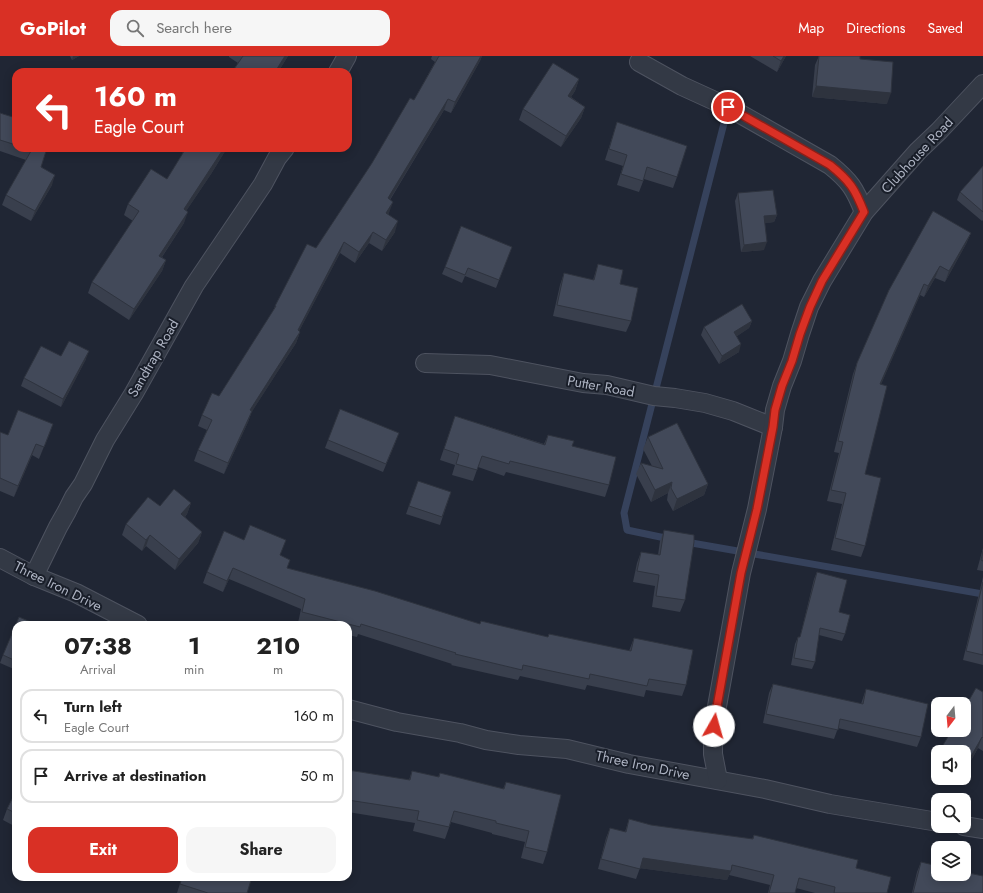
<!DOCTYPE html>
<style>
:root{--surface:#fff;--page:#f6f6f6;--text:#222;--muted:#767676;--line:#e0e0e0;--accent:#d93025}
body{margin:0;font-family:Jost,sans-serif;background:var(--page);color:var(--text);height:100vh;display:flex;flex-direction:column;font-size:15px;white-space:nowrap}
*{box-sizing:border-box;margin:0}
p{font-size:13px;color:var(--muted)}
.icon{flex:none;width:22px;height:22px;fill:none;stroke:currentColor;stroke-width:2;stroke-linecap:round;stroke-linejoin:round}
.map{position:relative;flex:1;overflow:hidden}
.side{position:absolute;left:12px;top:565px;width:340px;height:260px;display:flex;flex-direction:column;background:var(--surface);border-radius:12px;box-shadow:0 2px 10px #0003}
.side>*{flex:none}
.hud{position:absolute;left:12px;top:12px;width:340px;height:84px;border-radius:12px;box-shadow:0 2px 10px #0003;background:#d93025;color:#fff;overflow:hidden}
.needle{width:26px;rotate:196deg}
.controls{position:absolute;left:931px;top:641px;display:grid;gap:8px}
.controls a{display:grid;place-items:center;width:40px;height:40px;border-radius:8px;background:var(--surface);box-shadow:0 2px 10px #0003;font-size:20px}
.pin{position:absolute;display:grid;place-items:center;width:34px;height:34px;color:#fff;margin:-17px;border:2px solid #fff;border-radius:50%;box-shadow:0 1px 4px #0007}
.me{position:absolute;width:44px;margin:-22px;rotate:7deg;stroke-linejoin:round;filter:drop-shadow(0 0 3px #0008)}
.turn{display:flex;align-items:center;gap:14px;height:84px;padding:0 16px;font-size:18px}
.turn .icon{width:52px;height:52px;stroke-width:2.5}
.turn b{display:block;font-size:28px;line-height:34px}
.eta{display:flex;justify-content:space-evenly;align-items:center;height:68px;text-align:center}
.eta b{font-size:24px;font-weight:700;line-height:28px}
.action{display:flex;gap:8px;margin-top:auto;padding:8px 16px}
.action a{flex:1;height:46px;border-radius:12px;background:var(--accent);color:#fff;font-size:16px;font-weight:700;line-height:46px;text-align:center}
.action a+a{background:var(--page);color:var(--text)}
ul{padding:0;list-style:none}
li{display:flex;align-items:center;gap:12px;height:54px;margin:0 8px 6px;padding:0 8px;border:2px solid var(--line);border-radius:12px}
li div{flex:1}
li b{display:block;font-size:15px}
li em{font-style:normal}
header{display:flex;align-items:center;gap:24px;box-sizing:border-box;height:56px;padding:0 20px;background:var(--accent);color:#fff}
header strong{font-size:19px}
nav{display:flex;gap:22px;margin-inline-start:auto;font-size:14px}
.search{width:280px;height:36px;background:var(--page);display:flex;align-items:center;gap:10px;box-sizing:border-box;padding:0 14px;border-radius:12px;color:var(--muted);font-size:15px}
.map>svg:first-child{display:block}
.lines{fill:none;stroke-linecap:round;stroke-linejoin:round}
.stream{stroke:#36425c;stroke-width:7}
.minor-casing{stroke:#4e5360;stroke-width:20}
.minor{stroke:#333945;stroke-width:18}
.wall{fill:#393f4d}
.shaded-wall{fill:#2e333e}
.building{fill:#424959;stroke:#2e333e}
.route-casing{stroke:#8d1f18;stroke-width:10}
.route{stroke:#d93025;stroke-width:7}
.labels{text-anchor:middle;stroke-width:4;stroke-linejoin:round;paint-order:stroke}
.street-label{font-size:14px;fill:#adb3c2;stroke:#191e29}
</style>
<header>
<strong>GoPilot</strong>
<div class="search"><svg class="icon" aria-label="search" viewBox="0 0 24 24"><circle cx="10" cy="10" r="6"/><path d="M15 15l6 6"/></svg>Search here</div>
<nav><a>Map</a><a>Directions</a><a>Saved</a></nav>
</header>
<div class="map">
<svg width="983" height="837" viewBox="0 0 983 837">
<rect width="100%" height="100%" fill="#202634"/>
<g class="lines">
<!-- stream -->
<g class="stream">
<path d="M670 483 627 474 624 457 731 40"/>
<path d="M686 486 983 538"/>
</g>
<!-- minor casing -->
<g class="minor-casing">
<g id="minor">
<path d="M639 6 682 30 728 51 830 109C850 125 855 133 864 156"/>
<path d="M338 16 347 0"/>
<path d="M425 307 490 309 583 327 607 329 654 340 675 342 705 347 733 355 773 371"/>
<path d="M0 502 34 520 76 537 138 569"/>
<path d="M34 520 58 471 67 455 74 441 83 428 105 384 134 337 194 230 263 128 277 102 285 92"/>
<path d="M348 653 397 666 460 677 486 684 519 689 567 693 629 708 765 733 830 748 938 766"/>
<path d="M718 724 713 698V684L716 656 741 517 757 453 773 371 775 354 782 330 792 305 800 278 809 251 822 225 864 156 918 95 939 75 983 28"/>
<path d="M964 770 983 773"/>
</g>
</g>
<!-- minor -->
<use href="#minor" class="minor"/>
</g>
<!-- wall -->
<g class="wall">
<path d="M70 0H79L72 4Z"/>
<path d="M229 0H288L278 16H232L238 7 229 1Z"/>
<path d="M432 0H482L480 5 451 57 444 54 390 144 389 157 388 158 395 176 382 195 369 187 355 207 340 197 299 275 300 276 296 287 252 355 248 366 224 418 194 405 198 394 207 374 198 370 202 359 219 340 272 258 275 250 316 192 414 44 435 6 431 3Z"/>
<path d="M750 0H786L777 16Z"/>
<path d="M819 0H860V3L887 48 812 41 815 9Z"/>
<path d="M579 23 575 35 571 41 585 51 581 62 561 91 519 64 523 53Z"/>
<path d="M0 57 16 62V92H47L41 111 52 129 31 165 2 149 6 139 26 104 0 95Z"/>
<path d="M617 66 677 121 673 132 644 123 639 136 617 129 623 110 605 104Z"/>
<path d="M184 92H227L211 118 186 155 184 167 162 201 166 204 162 215 129 264 88 237 92 226 133 165 124 159 128 148 167 123 182 99Z"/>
<path d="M983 110V164L982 165 957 144 960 136Z"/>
<path d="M738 137 777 159 774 166 765 167 764 194 741 196 735 145Z"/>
<path d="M971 177 966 188 945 226 935 222 924 241 920 239 881 328 865 418V490L861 501 831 494 842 448 827 445 839 397 834 396 853 318 857 307 889 234Z"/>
<path d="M512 191 496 232 465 220 462 227 442 218 445 211Z"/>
<path d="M598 208 620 228 631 265 626 276 553 260 560 229 564 217 593 224Z"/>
<path d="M752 265 749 272 737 280 739 296 719 308 701 279 704 271Z"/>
<path d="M61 300 86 303 61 351 21 330 24 322Z"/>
<path d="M455 360 544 388 548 379 572 390 609 429 605 441 506 416 504 420 478 411 473 425 452 419 455 409 440 404Z"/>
<path d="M53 368 39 403 32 399 14 441 0 435V376L8 379Z"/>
<path d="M648 381 708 428 704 439 673 455 667 444 668 437 651 446 636 418 641 407 652 410 643 393Z"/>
<path d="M328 384 396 385 383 416 325 392Z"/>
<path d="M415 433 451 436 440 469 406 458Z"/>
<path d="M191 447 187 458 185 461 202 476 198 487 175 514 146 490 142 495 122 479 126 468 160 450Z"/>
<path d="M664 474 685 544 680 556 652 551 655 530 633 526 637 507 641 496 658 499 660 485Z"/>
<path d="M244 484 290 504 287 512 480 568 481 565 548 581 549 578 629 595 634 582 686 629 682 640 646 634 644 641 587 629 585 634 520 620 518 624 451 609 452 608 358 578 357 581 348 579V569H308L298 567 301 553 229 523 223 536 203 527 207 516Z"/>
<path d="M983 492V515L977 514Z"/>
<path d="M817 516 839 556 845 578 842 585 819 579 815 606 812 613 791 609 795 588 798 581H800L814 523Z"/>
<path d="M983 521V609L963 604Z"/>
<path d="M16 569V614L0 607 3 599Z"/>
<path d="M773 628 861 648 866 633 921 681 917 691 838 672 834 683 763 667 769 637Z"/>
<path d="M983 636V695L978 692 965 715 964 714V696H941L943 689Z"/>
<path d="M348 714 409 724 412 715 438 721 440 717 503 733 506 726 547 796 543 808 521 802 525 786 492 778V777L451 766 445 783 413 775 415 767 348 756Z"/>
<path d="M16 735V771L3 764 7 753Z"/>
<path d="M629 763 651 769 752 783 754 779 856 812 887 837H815L796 832 795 837H768L770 829 729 819 727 824 640 812 636 823 598 813 606 782 610 772 625 776Z"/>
<path d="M921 806 983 837H912L917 816Z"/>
<path d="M182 821H252L247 837H177Z"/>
</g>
<!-- shaded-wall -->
<g class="shaded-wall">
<path d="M73 0H79L72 4Z"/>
<path d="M285 0H288L278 16H275Z"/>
<path d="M481 0H482L480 5 451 57 455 46Z"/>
<path d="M784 0H786L777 16 781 5Z"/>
<path d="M579 23 575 35 564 51 568 40Z"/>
<path d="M816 30 891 37 887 48 812 41Z"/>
<path d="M448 43 444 54 384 153 388 142Z"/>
<path d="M585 51 581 62 561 91 566 80Z"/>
<path d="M224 92H227L211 118 180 164 184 153Z"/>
<path d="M55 119 52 129 31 165 35 155Z"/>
<path d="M393 146 389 157 382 168 386 157Z"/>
<path d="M188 156 184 167 155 211 159 200Z"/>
<path d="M777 159 774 166 761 168 764 160Z"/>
<path d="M398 165 395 176 382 195 386 184Z"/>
<path d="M373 176 369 187 355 207 359 196Z"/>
<path d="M971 177 966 188 945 226 949 215Z"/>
<path d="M344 186 340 197 294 285 298 274Z"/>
<path d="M767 186 764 194 741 196 744 189Z"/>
<path d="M166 204 162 215 129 264 134 253Z"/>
<path d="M940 210 935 222 924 241 928 230Z"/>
<path d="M924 228 920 239 876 340 880 328Z"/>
<path d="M752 265 749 272 731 284 734 276Z"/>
<path d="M300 276 296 287 246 365 250 354Z"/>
<path d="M741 288 739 296 719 308 722 300Z"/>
<path d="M89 295 86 303 61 351 63 343Z"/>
<path d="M252 355 248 366 224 418 228 407Z"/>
<path d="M53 368 49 380 39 403 44 391Z"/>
<path d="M36 388 32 399 14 441 18 430Z"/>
<path d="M672 426 668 437 651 446 655 434Z"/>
<path d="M708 428 704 439 673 455 677 443Z"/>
<path d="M191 447 187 458 177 470 181 458Z"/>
<path d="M202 476 198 487 175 514 179 503Z"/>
<path d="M150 479 146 490 142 495 146 484Z"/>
<path d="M233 512 229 523 223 536 227 525Z"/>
<path d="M982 681 978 692 965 715 969 704Z"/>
<path d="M643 802 731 815 727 824 639 812Z"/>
</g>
<!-- building -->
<g class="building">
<path d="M243 0H285L275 16H232Z"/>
<path d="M439 0H481L455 46 448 43 388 142 393 146 386 157 398 165 386 184 373 176 359 196 344 186 298 274 300 276 250 354 252 355 228 407 198 394 212 364 202 359 212 337 219 340 276 250H275L307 188 316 192 372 107 410 42 414 44Z"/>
<path d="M773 0H784L781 5Z"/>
<path d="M819 0H860V3L893 6 891 37 816 30Z"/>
<path d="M553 7 579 23 568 40 585 51 566 80 523 53Z"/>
<path d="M0 57 16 62V89L0 84Z"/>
<path d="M617 66 687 90 677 121 647 111 643 125 621 118 627 99 609 93Z"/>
<path d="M23 92H47L41 111 55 119 35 155 6 139 31 95Z"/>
<path d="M186 92H224L184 153 188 156 159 200 166 204 134 253 92 226 139 155 128 148 151 113 167 123Z"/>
<path d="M983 110V156L960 136Z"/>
<path d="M773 134 777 159 764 160 767 186 744 189 738 137Z"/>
<path d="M933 155 971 177 949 215 940 210 928 230 924 228 880 328 887 330 865 418 881 422 865 490 835 482 846 437 831 434 843 386 838 385 857 307 889 234Z"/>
<path d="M461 170 512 191 499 224 468 212 465 219 445 211Z"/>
<path d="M598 208 623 214 620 228 638 232 631 265 557 249 564 217 594 224Z"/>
<path d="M742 248 752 265 734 276 741 288 722 300 704 271Z"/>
<path d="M69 285 89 295 63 343 24 322 41 290 61 300Z"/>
<path d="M340 353 399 377 386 408 328 384Z"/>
<path d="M18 354 53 368 44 391 36 388 18 430 0 422V376L8 379Z"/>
<path d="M455 360 545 389 548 379 574 385 572 390 616 401 609 429 510 405 509 408 482 400 477 414 456 408 459 398 444 393Z"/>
<path d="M677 367 708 428 677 443 671 432 672 426 655 434 641 407 663 413 648 381Z"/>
<path d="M418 425 451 436 442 461 409 450Z"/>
<path d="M174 433 191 447 181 458 202 476 179 503 150 479 146 484 126 468 148 441 160 450Z"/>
<path d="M250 469 286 484 280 499 290 504 287 512 375 535 480 568 481 565 548 581 549 578 631 595 634 582 693 594 686 629 649 623 647 630 590 618 589 623 523 609 522 614 455 598 456 597 361 568 360 571 302 556 305 543 233 512 227 525 207 516 224 475 244 484Z"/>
<path d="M664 474 694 479V486L685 544 656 540 659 519 637 515 641 496 660 499Z"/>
<path d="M983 495V505L981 504Z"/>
<path d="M817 516 847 524 839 556 850 559 845 578 820 572 815 606 794 602 798 581H800Z"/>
<path d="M983 526V599L966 595Z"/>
<path d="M19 561 38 569H16V605L3 599Z"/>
<path d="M773 628 863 648 866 633 928 648 921 681 840 663 838 674 766 658Z"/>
<path d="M976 632 983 636V682L982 681 969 704 964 701V696H956L943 689 952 674H964V653Z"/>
<path d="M348 714 410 724 412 715 439 721 440 717 504 733 506 726 561 739 547 796 525 791 529 775 496 767V765L454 755 449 771 417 764 419 755 348 744Z"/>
<path d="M16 735V757L7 753Z"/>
<path d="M629 763 651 769 753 783 754 779 858 804 856 812 891 821 887 837H834L835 831 799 822 795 837H769L774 819 732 809 731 815 643 802 640 813 601 803 610 772 626 776Z"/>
<path d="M921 806 938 810V818H964V816L983 820V837H913Z"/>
<path d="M182 821H252L247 837H208L180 828Z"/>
</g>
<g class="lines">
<!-- route casing -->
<g class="route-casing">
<path id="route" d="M714 670 716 656 741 517 757 453 773 371 775 354 782 330 792 305 800 278 810 251 822 225 864 156C855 133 850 125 830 109L728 51"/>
</g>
<!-- route -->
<use href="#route" class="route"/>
</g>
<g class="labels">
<!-- street labels -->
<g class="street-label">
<text transform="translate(917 99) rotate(-47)" y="5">Clubhouse Road</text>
<text transform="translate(153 302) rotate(-60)" y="5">Sandtrap Road</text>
<text transform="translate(601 330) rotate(10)" y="5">Putter Road</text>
<text transform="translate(58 530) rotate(26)" y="5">Three Iron Drive</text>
<text transform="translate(643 709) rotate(12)" y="5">Three Iron Drive</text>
</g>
</g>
</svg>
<div class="controls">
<a><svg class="needle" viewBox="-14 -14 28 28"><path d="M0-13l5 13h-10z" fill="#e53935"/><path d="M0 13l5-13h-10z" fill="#767676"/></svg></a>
<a><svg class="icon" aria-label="sound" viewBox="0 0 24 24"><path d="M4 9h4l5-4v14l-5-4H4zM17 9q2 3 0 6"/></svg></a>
<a><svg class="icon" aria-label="search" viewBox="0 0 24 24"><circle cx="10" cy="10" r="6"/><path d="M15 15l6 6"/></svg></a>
<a><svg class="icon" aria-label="layers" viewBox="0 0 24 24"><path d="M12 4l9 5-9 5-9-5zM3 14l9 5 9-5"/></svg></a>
</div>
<div class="pin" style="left:728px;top:51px;background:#d93025"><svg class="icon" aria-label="arrive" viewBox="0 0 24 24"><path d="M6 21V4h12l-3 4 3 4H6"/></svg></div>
<svg class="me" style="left:714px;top:670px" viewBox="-20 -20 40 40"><circle r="19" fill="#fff"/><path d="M0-13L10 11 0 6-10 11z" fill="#d93025"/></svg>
<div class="hud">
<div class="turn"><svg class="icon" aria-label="left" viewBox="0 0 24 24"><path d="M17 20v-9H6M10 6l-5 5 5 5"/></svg><div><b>160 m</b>Eagle Court</div></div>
</div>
<section class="side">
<div class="eta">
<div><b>07:38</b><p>Arrival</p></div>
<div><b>1</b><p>min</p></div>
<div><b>210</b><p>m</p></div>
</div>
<ul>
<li><svg class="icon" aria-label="left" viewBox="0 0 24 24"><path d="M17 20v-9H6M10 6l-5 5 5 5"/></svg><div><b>Turn left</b><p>Eagle Court</p></div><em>160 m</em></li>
<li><svg class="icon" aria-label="arrive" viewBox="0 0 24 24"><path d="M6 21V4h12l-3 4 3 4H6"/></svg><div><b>Arrive at destination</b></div><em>50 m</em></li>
</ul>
<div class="action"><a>Exit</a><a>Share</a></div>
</section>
</div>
